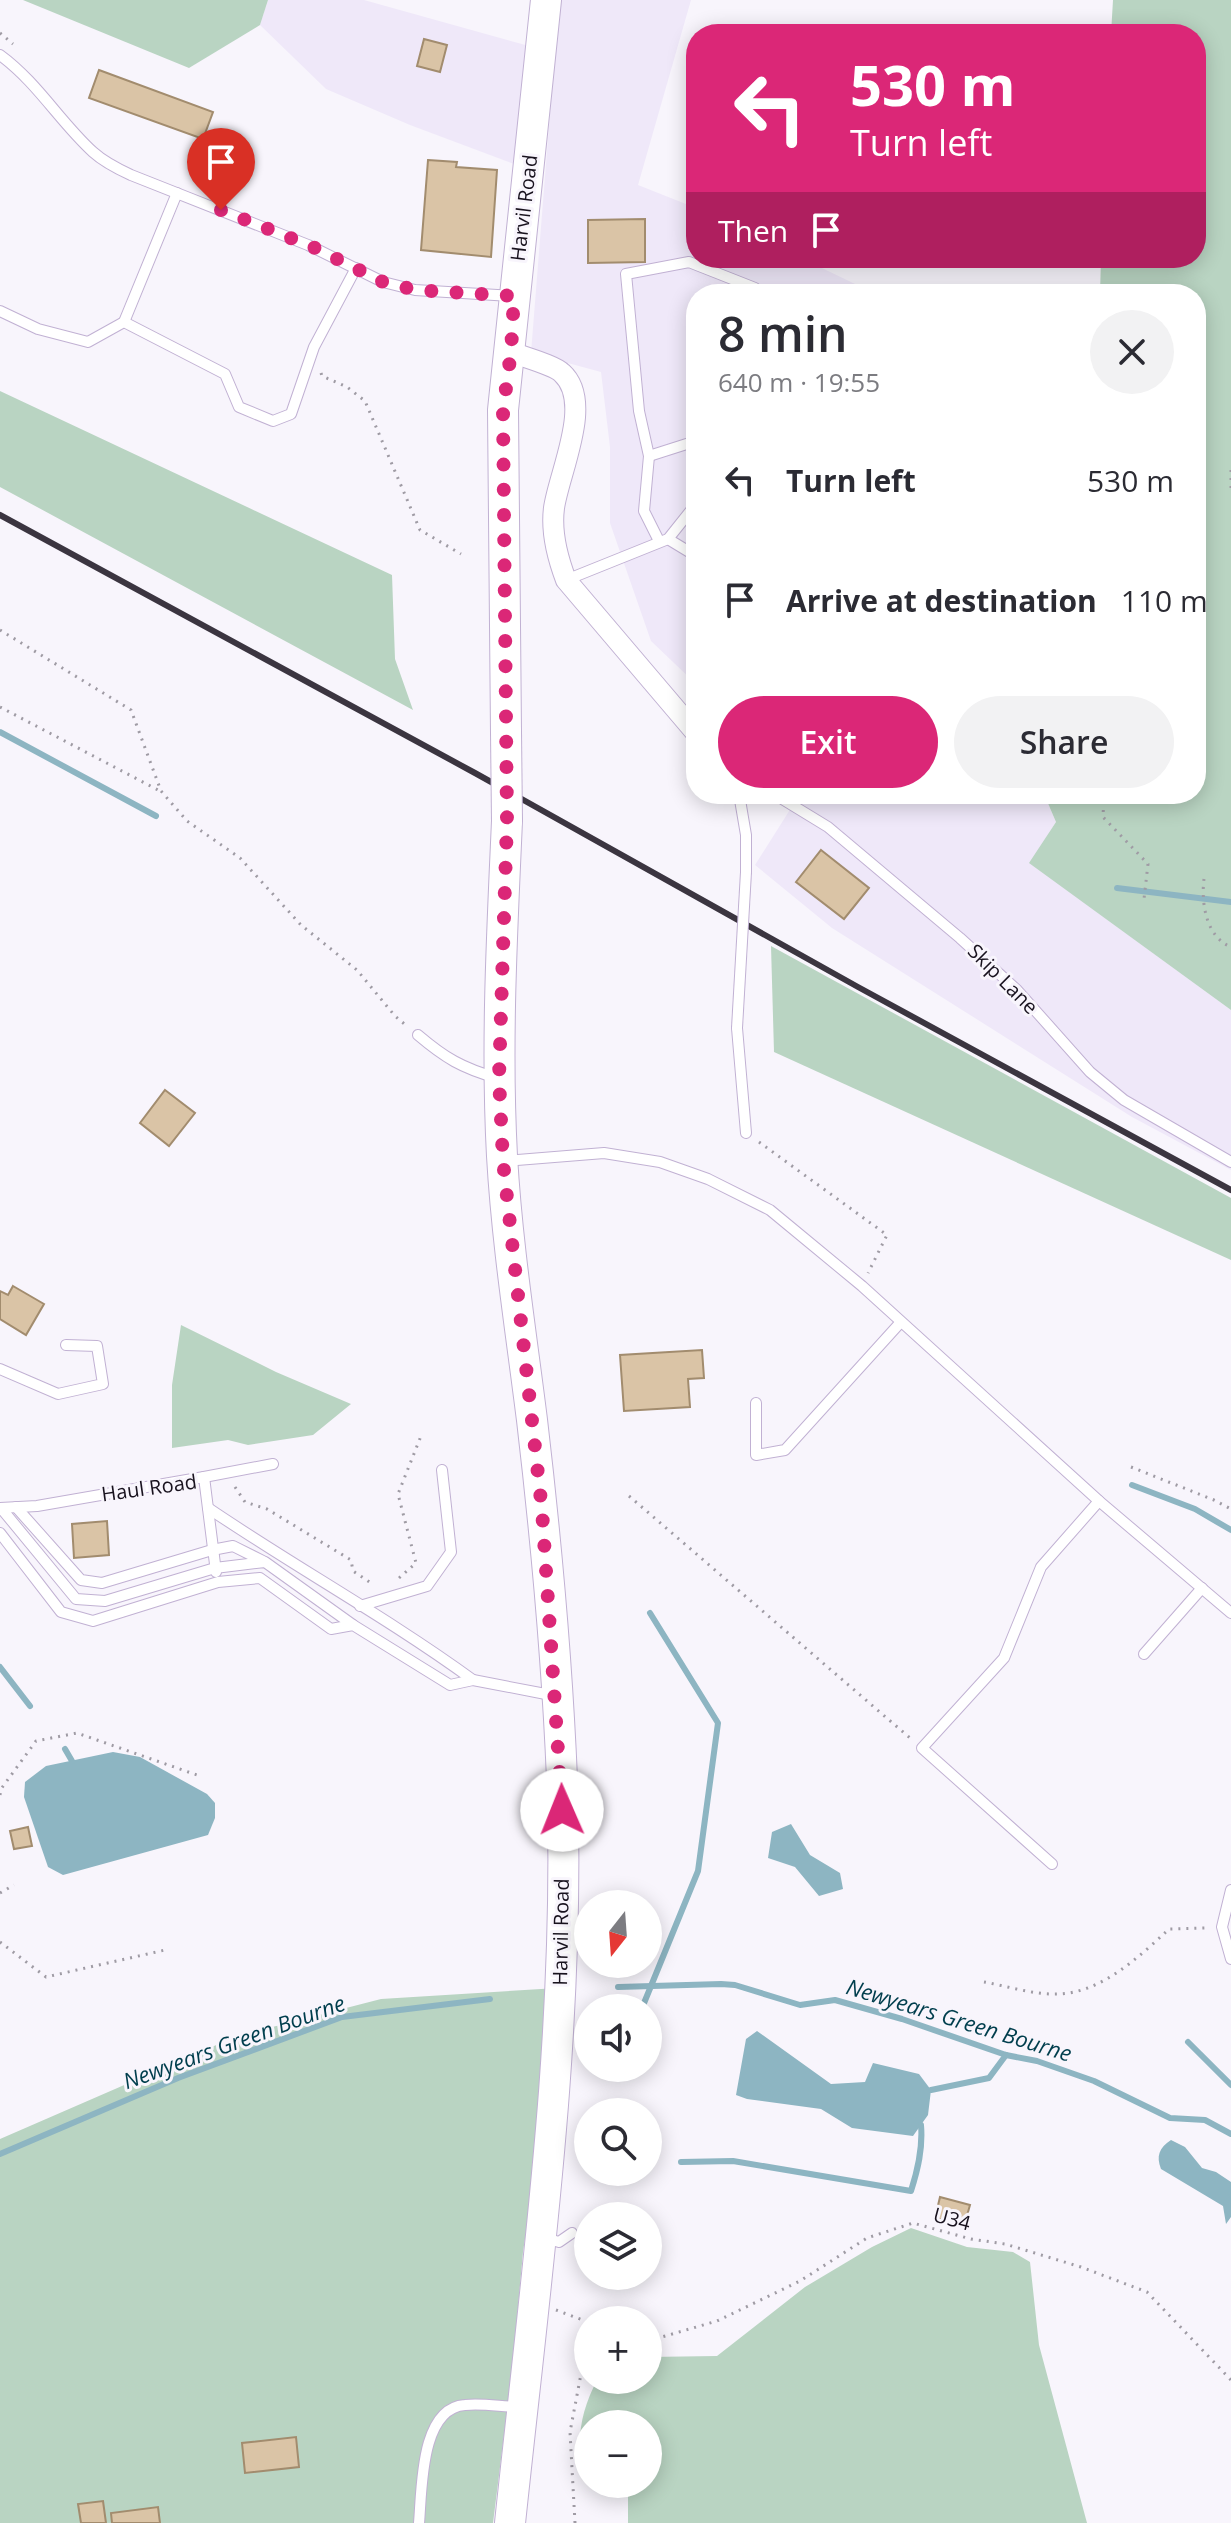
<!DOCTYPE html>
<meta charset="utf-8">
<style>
:root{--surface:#fff;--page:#f2f2f3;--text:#2b2b33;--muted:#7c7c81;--accent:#db2777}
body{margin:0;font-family:"Open Sans",sans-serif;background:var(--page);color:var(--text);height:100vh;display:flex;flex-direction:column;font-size:30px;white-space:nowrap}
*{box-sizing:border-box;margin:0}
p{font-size:26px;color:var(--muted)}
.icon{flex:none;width:44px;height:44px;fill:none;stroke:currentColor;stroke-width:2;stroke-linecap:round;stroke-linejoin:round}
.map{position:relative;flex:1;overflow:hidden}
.side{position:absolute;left:686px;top:284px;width:520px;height:520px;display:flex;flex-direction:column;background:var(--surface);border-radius:32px;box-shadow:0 4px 20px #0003}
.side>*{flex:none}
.guide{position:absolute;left:686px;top:24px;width:520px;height:244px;border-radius:32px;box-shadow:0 4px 20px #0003;background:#db2777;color:#fff;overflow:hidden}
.needle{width:52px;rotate:197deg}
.tools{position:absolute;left:574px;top:1890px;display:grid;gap:16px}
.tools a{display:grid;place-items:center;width:88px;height:88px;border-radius:50%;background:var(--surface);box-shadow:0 4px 20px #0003;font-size:40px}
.pin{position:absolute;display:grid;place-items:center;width:68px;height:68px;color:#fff;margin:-82px -34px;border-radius:50% 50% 50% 0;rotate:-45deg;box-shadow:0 0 8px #0007}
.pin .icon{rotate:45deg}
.me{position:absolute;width:88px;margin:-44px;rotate:359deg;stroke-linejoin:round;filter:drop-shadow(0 0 6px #0008)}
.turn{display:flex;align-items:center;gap:28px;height:168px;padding:0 32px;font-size:36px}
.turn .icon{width:104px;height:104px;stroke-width:2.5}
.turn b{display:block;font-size:56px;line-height:68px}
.then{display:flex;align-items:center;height:76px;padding:0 32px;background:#0003;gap:16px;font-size:30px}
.round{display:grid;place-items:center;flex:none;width:84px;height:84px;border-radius:42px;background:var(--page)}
.summary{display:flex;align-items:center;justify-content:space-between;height:136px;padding:0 32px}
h1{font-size:48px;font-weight:600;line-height:60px}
.button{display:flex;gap:16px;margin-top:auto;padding:16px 32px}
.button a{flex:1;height:92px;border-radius:48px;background:var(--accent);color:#fff;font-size:32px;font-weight:600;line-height:92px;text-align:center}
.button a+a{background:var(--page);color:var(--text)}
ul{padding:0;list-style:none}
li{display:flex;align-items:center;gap:24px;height:120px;padding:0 32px}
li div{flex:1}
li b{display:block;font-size:30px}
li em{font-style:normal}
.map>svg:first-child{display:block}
.built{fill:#efe8f9}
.green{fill:#b9d4c2}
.water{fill:#8db5c2}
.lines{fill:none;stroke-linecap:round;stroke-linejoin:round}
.stream{stroke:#8db5c2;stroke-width:6}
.building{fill:#dac4a6;stroke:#a28c6e;stroke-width:2}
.lane-casing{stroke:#c1b1d3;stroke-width:12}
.street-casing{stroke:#c1b1d3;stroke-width:22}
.secondary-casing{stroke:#c1b1d3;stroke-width:32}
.path{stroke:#9f9ba4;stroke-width:3;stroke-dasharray:2 6;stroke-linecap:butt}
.lane{stroke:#fff;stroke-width:10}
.street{stroke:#fff;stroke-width:20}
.secondary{stroke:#fff;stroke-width:30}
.rail{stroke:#3b3540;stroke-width:6}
.lane-bridge-casing{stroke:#c1b1d3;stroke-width:12;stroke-linecap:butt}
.secondary-bridge-casing{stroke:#c1b1d3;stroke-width:32;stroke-linecap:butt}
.lane-bridge{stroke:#fff;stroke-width:10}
.secondary-bridge{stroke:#fff;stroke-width:30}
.route{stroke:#db2777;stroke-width:14;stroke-dasharray:0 25.2}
.labels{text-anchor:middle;stroke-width:6;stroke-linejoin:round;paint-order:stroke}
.street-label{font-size:20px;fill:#18121e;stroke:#f8f5fc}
.water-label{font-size:22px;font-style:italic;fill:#003e4d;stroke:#f8f5fc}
</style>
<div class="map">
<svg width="1231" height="2523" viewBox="0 0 1231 2523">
<rect width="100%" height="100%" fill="#f8f5fc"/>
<!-- built -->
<g class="built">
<path d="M268 0H364L529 46 519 166 410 125 326 89 260 25Z"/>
<path d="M559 0H691L638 185 696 208V258H801L876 294H696V684L651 641 610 523V447L601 372 531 353Z"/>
<path d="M795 794H1044L1056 822 1030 863 1231 1010V1170L1132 1117 832 928 755 865 798 797Z"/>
</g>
<!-- green -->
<g class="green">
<path d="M23 0H268L260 25 189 68Z"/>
<path d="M1113 0H1231V1010L1029 863 1056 822 1044 794H1196V294H1100L1101 258H1196V34H1111Z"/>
<path d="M0 391 392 575 395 659 413 710 0 487Z"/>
<path d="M771 946 1231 1198V1260L774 1052Z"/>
<path d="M181 1325 276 1372 351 1404 313 1435 248 1445 228 1440 172 1448V1385Z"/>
<path d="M574 1987 543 2121 523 2252 513 2363 493 2523H0V2139L237 2036 381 1999Z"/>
<path d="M911 2228 967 2247 1013 2252 1030 2262 1039 2345 1087 2523H628V2484H648V2424H588V2476L584 2475C575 2441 581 2411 597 2380H648V2357L717 2356 805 2287 872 2247Z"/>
</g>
<!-- water -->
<g class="water">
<path d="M113 1752 140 1757 207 1794 215 1803V1818L208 1835 63 1875 48 1867 24 1797 25 1782 46 1766Z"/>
<path d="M791 1824 810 1855 840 1873 843 1889 819 1896 795 1867 768 1858 772 1832Z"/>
<path d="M757 2031 831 2084 865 2082 873 2063 919 2074 931 2090 928 2115 913 2136 852 2128 821 2109 747 2099 736 2095 746 2039Z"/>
<path d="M1171 2140 1185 2147 1202 2168 1216 2172 1231 2182V2217L1226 2224 1223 2206 1161 2169C1156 2156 1159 2148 1171 2140Z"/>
</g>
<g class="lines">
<!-- stream -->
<g class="stream">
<path d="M0 732 156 816"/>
<path d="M1117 888 1231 902"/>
<path d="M1132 1485 1195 1509 1231 1530"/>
<path d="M0 1667 30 1706"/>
<path d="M65 1749 72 1761"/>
<path d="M618 1987 721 1984 735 1985 800 2005 835 2000 902 2019 1006 2055 1037 2061 1094 2081 1170 2118 1205 2120 1231 2134"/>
<path d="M642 2008 698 1871 718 1723 650 1613"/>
<path d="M1188 2042 1231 2085"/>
<path d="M612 2078 616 2068"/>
<path d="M931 2090 989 2078 1006 2055"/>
<path d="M0 2154 178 2078 342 2017 490 1999"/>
<path d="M681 2162 733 2161 911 2191C918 2169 923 2148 921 2125"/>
</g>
</g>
<!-- building -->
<g class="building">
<path d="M424 39 447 45 440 72 417 66Z"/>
<path d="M99 70 213 112 203 139 89 98Z"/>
<path d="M428 160 457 162 456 167 497 170 491 257 421 250Z"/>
<path d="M645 219V262L588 263V220Z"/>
<path d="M821 850 869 888 844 919 796 882Z"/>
<path d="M165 1090 195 1113 169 1146 140 1123Z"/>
<path d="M13 1286 44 1304 26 1335 0 1319V1291L8 1295Z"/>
<path d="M702 1350 704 1378 688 1379 690 1407 624 1411 620 1355Z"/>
<path d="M107 1521 109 1555 74 1558 72 1524Z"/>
<path d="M28 1827 32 1846 14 1849 10 1831Z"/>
<path d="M940 2197 970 2205 964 2226 935 2218Z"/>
<path d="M296 2437 299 2467 245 2473 242 2443Z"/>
<path d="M103 2501 106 2523H81L78 2504Z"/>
<path d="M158 2507 160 2523H112L111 2513Z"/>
</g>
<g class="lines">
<!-- lane casing -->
<g class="lane-casing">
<g id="lane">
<path d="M0 55C37 82 60 122 93 152 104 162 118 169 131 175L308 245 383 282 415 290 512 296"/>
<path d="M0 311 38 329 88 342 124 322 225 374 239 407 273 421 291 414 314 347 356 268"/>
<path d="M124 322 177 193"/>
<path d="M649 456 696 441"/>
<path d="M668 539 696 556"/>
<path d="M659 541 644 511 649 456 639 411 626 274 689 262 755 288"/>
<path d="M566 580 668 539 696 504"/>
<path d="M739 794 746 835V872"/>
<path d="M774 794 828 827 960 938 1017 990 1090 1072 1124 1100 1231 1162"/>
<path d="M737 1028 746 1133"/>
<path d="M418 1035C445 1058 462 1068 497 1078"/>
<path d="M505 1161 604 1153 660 1162 708 1179 770 1210 862 1286 1099 1501 1231 1613"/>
<path d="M0 1369 58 1394 103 1384 97 1346 66 1345"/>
<path d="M756 1403V1455L785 1450 900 1323"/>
<path d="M204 1477 273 1464"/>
<path d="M16 1507 81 1580 102 1583 212 1550 233 1546 263 1561"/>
<path d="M0 1508 37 1506 204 1477 216 1572"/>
<path d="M1 1508 76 1599 105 1601 215 1568 265 1562 353 1625"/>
<path d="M208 1508C295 1567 388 1618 473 1680"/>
<path d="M0 1533 61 1612 93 1621 218 1582 260 1578 331 1629 353 1625 450 1685 473 1680 556 1696"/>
<path d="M360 1606 427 1586 451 1552 442 1470"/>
<path d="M1144 1654 1202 1588"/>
<path d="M1052 1864 922 1748 1004 1658 1041 1567 1099 1501"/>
<path d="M1231 1890 1222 1927 1231 1959"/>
<path d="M545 2238 559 2242 572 2233"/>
<path d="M419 2523C422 2490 420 2408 465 2405 483 2403 503 2407 521 2407"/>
</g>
</g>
<!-- street casing -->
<g class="street-casing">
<path id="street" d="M511 352C523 357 554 365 562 373 594 402 559 472 554 508 551 531 558 559 566 580L696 733"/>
</g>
<!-- secondary casing -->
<g class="secondary-casing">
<g id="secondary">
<path d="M506 732 503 410 546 0"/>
<path d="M507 821C502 933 496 1044 502 1156 507 1244 521 1332 532 1420 546 1539 557 1659 562 1779 571 2028 536 2276 510 2523"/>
</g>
</g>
<!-- path -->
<g class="path">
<path d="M0 33 13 44"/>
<path d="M321 373 322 376 347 387 365 401 420 530 461 554"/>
<path d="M1231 470V494"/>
<path d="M0 630 131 710 161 791 187 821 240 858 301 925 357 970 395 1016 408 1027"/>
<path d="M0 707 160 791"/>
<path d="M1104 794 1103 817 1148 864 1144 899"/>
<path d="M1204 879C1201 903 1206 937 1231 947"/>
<path d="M759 1142 887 1235 868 1273"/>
<path d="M1131 1467 1214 1500 1231 1509"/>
<path d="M235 1487 245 1502 267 1509 351 1560 353 1571 374 1585"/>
<path d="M629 1496 910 1738"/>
<path d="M399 1578 416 1563 398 1494 421 1436"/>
<path d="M0 1795 1 1789 36 1741 77 1733 197 1775"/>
<path d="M0 1893 14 1885"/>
<path d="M0 1942 46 1977 165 1950"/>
<path d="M984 1982C1007 1986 1034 1995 1058 1994 1101 1993 1139 1957 1169 1929L1206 1928"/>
<path d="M556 2310 588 2322"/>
<path d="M648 2341 717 2321 800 2281 867 2238 913 2223 971 2239 1005 2244 1081 2267 1147 2292 1231 2380"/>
<path d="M575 2523 570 2432 581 2374 588 2368"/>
</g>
<!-- lane -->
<use href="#lane" class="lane"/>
<!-- street -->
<use href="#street" class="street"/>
<!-- secondary -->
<use href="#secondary" class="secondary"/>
<!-- rail -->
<path class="rail" d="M0 515 475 773 858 987 1231 1190"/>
<!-- lane-bridge casing -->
<g class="lane-bridge-casing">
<path id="lane-bridge" d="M737 1028 746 872"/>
</g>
<!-- secondary-bridge casing -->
<g class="secondary-bridge-casing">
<path id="secondary-bridge" d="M506 732 507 821"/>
</g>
<!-- lane-bridge -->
<use href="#lane-bridge" class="lane-bridge"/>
<!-- secondary-bridge -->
<use href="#secondary-bridge" class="secondary-bridge"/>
</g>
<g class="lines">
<!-- route -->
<path class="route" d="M221 210 313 247 383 282 415 290 514 296 511 352 503 410 507 821 499 1078 503 1161 542 1510 562 1810"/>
</g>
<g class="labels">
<!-- street labels -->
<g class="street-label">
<text transform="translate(524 208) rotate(-83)" y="7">Harvil Road</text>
<text transform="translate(1003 979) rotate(45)" y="7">Skip Lane</text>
<text transform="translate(149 1488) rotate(-8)" y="7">Haul Road</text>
<text transform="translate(561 1932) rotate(-89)" y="7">Harvil Road</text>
<text transform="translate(952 2219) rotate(15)" y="7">U34</text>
</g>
<!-- water labels -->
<g class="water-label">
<text transform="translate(959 2020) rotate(17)" y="8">Newyears Green Bourne</text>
<text transform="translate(234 2042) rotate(-20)" y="8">Newyears Green Bourne</text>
</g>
</g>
</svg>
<div class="tools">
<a><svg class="needle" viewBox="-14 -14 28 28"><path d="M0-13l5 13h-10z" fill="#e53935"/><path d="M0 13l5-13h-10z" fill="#7c7c81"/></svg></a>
<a><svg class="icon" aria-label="sound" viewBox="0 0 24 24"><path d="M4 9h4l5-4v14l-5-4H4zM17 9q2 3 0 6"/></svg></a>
<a><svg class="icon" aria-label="search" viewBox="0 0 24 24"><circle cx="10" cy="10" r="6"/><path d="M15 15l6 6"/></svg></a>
<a><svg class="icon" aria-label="layers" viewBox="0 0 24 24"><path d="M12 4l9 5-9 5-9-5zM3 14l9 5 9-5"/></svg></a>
<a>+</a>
<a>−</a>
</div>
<div class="pin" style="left:221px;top:210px;background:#d93025"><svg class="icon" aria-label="arrive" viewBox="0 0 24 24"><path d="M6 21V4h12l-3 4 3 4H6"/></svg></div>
<svg class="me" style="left:562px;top:1810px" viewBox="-20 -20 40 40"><circle r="19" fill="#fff"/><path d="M0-13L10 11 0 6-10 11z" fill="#db2777"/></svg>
<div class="guide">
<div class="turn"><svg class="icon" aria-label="left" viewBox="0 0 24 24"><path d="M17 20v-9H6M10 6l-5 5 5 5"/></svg><div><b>530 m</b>Turn left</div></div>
<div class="then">Then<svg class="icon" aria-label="arrive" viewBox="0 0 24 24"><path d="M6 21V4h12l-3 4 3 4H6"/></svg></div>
</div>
<section class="side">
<div class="summary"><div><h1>8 min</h1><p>640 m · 19:55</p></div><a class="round"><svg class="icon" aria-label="close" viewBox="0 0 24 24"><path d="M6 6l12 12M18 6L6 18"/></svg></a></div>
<ul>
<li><svg class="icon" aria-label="left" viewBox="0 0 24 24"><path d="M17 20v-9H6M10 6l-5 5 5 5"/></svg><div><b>Turn left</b></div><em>530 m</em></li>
<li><svg class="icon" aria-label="arrive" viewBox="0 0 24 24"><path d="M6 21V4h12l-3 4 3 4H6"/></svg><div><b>Arrive at destination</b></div><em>110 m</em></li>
</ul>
<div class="button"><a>Exit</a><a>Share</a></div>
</section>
</div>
